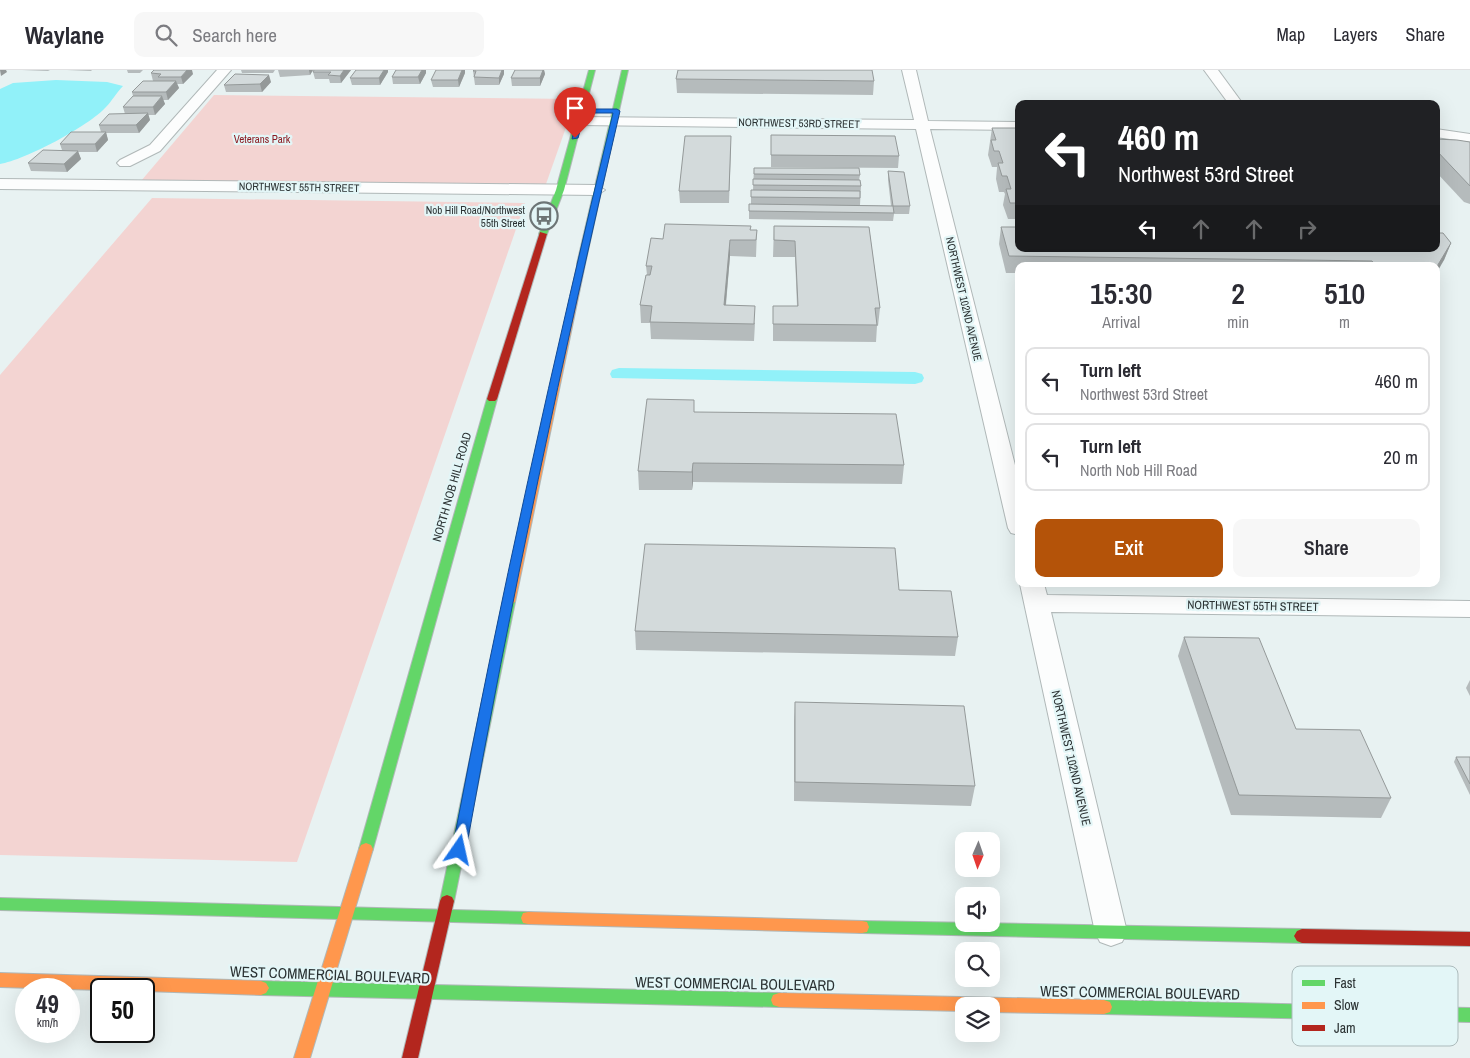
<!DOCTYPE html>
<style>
:root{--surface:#fff;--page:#f7f7f7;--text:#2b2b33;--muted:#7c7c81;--line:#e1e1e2;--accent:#b45309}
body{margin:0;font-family:"Archivo Narrow",sans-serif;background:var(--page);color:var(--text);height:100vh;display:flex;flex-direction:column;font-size:19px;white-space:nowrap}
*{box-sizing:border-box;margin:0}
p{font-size:16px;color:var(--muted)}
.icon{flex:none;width:28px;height:28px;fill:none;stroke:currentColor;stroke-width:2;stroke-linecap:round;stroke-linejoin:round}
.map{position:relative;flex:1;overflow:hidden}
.sheet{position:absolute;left:1015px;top:192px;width:425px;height:325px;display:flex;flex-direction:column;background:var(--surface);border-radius:10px;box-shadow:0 5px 20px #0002}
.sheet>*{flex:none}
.banner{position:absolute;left:1015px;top:30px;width:425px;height:152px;border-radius:10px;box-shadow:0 5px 20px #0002;background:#202124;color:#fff;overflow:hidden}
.needle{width:32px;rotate:182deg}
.tools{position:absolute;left:955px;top:762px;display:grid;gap:10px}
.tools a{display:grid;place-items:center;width:45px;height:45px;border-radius:10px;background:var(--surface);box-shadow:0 5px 20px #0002;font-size:25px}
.speed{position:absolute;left:15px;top:908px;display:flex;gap:10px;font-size:25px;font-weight:700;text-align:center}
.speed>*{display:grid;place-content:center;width:65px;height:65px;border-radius:50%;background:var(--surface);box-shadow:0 5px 20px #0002;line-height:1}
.speed small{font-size:12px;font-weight:400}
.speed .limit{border:2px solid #111;border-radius:8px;background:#fff;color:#111}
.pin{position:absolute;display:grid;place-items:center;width:42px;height:42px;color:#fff;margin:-51px -21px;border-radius:50% 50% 50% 0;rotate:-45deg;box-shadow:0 0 5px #0007}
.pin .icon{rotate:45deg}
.me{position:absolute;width:55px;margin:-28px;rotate:11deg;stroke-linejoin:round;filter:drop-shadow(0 0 4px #0008)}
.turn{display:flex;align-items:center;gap:18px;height:105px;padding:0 20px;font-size:22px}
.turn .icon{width:65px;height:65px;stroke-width:2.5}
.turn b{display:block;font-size:35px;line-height:42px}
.lanes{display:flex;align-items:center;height:48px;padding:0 20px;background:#0003;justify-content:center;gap:25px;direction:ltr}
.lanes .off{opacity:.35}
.eta{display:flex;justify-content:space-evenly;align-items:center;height:85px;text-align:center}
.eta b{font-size:30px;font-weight:600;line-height:35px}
.primary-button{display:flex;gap:10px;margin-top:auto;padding:10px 20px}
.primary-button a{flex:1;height:58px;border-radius:10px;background:var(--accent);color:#fff;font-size:20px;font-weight:600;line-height:58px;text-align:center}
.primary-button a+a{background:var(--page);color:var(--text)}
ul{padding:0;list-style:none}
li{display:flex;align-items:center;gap:15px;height:68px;margin:0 10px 8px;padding:0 10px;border:2px solid var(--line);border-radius:10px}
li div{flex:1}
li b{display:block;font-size:19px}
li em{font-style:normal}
header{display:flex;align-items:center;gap:30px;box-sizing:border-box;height:70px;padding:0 25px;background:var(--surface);border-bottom:1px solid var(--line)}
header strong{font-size:24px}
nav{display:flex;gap:28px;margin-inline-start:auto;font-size:18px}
.search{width:350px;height:45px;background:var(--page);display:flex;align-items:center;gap:12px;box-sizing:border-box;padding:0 18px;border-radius:10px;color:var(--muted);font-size:19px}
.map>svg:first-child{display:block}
.green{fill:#f3d4d2}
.water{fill:#91f1f9}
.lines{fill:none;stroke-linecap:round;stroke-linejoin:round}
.canal{fill:#91f1f9;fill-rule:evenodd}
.street-casing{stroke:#b0b8b8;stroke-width:2}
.fast-casing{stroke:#b0b8b8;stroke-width:2}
.slow-casing{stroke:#b0b8b8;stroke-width:2}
.jam-casing{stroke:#b0b8b8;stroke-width:2}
.street{fill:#fcfdfd;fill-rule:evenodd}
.fast{fill:#63d668;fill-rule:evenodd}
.slow{fill:#ff974d;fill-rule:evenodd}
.jam{fill:#b3261e;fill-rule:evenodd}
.wall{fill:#b5bbbc}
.shaded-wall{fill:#949999}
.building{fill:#d3dadb;stroke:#949999}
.route{fill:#1a73e8;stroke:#114b97}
.labels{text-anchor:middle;stroke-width:4.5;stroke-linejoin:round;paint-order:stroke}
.far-street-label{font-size:11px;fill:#2b3233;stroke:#e3f6f7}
.far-park-label{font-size:11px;fill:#8a1a21;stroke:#e3f6f7}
.far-poi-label{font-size:11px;fill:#2b3233;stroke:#e3f6f7;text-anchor:end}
.street-label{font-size:12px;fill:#2b3233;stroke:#e3f6f7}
.near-street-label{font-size:15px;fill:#2b3233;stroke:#e3f6f7}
.key{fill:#e3f6f7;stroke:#acbbbc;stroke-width:1}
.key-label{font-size:14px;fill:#2b3233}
</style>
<header>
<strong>Waylane</strong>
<div class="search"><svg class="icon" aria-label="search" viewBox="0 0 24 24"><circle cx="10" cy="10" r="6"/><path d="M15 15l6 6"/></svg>Search here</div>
<nav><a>Map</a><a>Layers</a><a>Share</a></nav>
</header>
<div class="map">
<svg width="1470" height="988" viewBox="0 0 1470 988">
<rect width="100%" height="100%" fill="#e8f2f2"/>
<!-- green -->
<g class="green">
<path d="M214 25 576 29 546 114 141 111Z"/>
<path d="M152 128 525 133 297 792 0 785V305Z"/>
</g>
<!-- water -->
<path class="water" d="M56 10 107 12 123 16C116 23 112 31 106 37 89 56 25 90 0 94V19L13 13Z"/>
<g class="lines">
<!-- canal -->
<path class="canal" d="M619 298 915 302 922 304 924 308 922 312 915 314 612 308 610 304 612 300Z"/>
<!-- street casing -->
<g class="street-casing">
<g id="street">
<path d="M217 0H231L160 81 130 96H120L117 93 120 90 150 75Z"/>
<path d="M902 0H916L928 51 1019 52V60L930 59 1019 411V465L1011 463 1008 458 916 59 580 55 573 51 580 47 914 50Z"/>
<path d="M1204 0H1218L1243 34H1229Z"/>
<path d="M1436 59 1470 64V72L1436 67Z"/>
<path d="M0 109 597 115 605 120 597 125 0 119Z"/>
<path d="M1020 514H1044L1047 525 1470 531V547L1051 542 1127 862 1122 872 1111 876 1100 872 1095 862Z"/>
</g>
</g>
<!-- fast casing -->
<g class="fast-casing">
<g id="fast">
<path d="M589 0H595L564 120 547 164 540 166 539 164 556 120Z"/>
<path d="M622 0H628L585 194 581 196 577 194Z"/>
<path d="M492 326 497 329 373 779 371 783 366 785 361 783 359 779 487 329Z"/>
<path d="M509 528 515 532 454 831 452 835 447 837 442 835 440 831 503 532Z"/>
<path d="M0 828 528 842 533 843 535 848 533 853 528 854 0 840Z"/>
<path d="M862 851 1302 859 1307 861 1310 866 1307 871 1302 873 862 863 857 862 855 857 857 852Z"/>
<path d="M261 911 779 923 785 925 787 930 785 935 779 937 261 925 256 923 253 918 256 913Z"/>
<path d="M1104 930 1470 938V952L1104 944 1098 942 1096 937 1098 932Z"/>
</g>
</g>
<!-- slow casing -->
<g class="slow-casing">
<g id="slow">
<path d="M578 192 585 194 515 532 509 536 503 532Z"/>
<path d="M366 773 371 775 373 779 310 988H294L359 779 361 775Z"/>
<path d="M528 842 862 851 867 852 869 857 867 862 862 863 528 854 523 853 521 848 523 843Z"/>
<path d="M0 903 261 911 266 913 269 918 266 923 261 925 144 921V919L101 920 0 917Z"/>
<path d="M779 923 1104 930 1110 932 1112 937 1110 942 1104 944 991 942V936H964V941L779 937 773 935 771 930 773 925Z"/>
</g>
</g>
<!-- jam casing -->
<g class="jam-casing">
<g id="jam">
<path d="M540 162 547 164 497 329 495 331H489L487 329Z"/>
<path d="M447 825 452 827 454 831 418 988H402L440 831 442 827Z"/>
<path d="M1302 859 1470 862V876L1302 873 1297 871 1294 866 1297 861Z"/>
</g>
</g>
<!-- street -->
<use href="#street" class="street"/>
<!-- fast -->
<use href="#fast" class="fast"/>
<!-- slow -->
<use href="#slow" class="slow"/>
<!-- jam -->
<use href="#jam" class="jam"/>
</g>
<!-- wall -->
<g class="wall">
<path d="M22 0H50L48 1Z"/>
<path d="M67 0H92L91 1Z"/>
<path d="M127 0H143L140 3H128Z"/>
<path d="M241 0H275L273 3H242Z"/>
<path d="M278 0H313L310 5 280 7Z"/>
<path d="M351 0 341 13H330L329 9H315L313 2Z"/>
<path d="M396 0H426V3L420 14H393L392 7Z"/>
<path d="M515 0H544L545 4 540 16H512L511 8Z"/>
<path d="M473 1 504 4 499 15H475Z"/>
<path d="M388 2 380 15H352L350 8Z"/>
<path d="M151 3 193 4 183 14H177L179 18 168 30H163L165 34 155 45H148L150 50 139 63H106L108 70 97 82H78L81 89 67 102 31 101 28 93 62 80 60 74 101 62 99 55 125 44 123 37 133 26 132 22 153 11Z"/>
<path d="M465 3 459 17H433L431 10Z"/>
<path d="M676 9 874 11 873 25 677 23Z"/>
<path d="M271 12 262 22H226L224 15Z"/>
<path d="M992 58H1019V149H1008L1003 135 1005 124 1004 122H999L996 109 997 98V97H992L988 85Z"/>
<path d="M771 65 899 86 898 98 771 97Z"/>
<path d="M1436 69 1470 72V134L1464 132 1436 102Z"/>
<path d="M731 78 729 133H680L679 121Z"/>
<path d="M754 98 860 105 859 110 861 116 860 135 891 136 888 110V101L910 136 909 144H894L893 151 749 149V134H751V120H753Z"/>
<path d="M774 156 869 157 880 238 878 256H877L876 272 773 271V236H797L795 187H773Z"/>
<path d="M1001 157 1451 173 1444 190 1436 196H1019V203H1006L999 174Z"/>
<path d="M751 160H757L756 187 730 186 726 235 755 253 754 271 651 269 650 253H641L640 235 647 205 646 196 663 169Z"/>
<path d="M695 342 904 395 902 414 693 412 692 420H639L638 401Z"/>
<path d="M899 520 958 567 955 586 636 580 635 561Z"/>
<path d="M1184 567 1296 659 1391 728 1381 748 1231 745 1178 586Z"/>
<path d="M1470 610V626L1466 618Z"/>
<path d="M795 632 975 716 971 736 794 731V651Z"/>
<path d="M1456 687H1470V725L1454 692Z"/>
</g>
<!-- shaded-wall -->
<g class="shaded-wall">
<path d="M0 0H6L7 2 1 6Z"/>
<path d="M187 0H192L193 4 183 14 181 7Z"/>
<path d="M309 0H313L310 5Z"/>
<path d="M344 0H351L341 13 340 6Z"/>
<path d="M384 0H388V2L380 15 379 8Z"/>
<path d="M422 0H426V3L420 14 418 7Z"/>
<path d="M462 0H465V3L459 17 458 10Z"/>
<path d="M502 0H504V4L499 15V8Z"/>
<path d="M543 0H544L545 4 540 16V8Z"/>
<path d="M269 5 271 12 262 22 260 14Z"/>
<path d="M176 11 179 18 168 30 166 22Z"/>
<path d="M162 26 165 34 155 45 153 37Z"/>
<path d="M148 43 150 50 139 63 136 55Z"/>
<path d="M106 62 108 70 97 82 95 74Z"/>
<path d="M78 81 81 89 67 102 64 94Z"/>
<path d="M730 170V186L724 253V235Z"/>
<path d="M1451 173 1444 190 1436 204V198Z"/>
<path d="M693 393V412L692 420V402Z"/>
</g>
<!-- building -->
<g class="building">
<path d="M154 0H187L181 7H158L161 4 151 3Z"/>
<path d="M314 0H344L340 6 328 5 331 2H313Z"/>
<path d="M356 0H384L379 8H350Z"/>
<path d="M396 0H422L418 7H392Z"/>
<path d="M436 0H462L458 10H431Z"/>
<path d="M474 0H502L499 8 474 7 476 1H473Z"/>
<path d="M515 0H543L540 8H511Z"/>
<path d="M678 0H872L874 11 676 9Z"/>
<path d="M235 4 269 5 260 14 224 15Z"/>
<path d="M143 11H176L166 22H132Z"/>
<path d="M133 26H162L153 37H123Z"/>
<path d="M148 43 136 55H99L109 44Z"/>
<path d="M992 58H1019V133H1010L1006 119H1011L1007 106H1002L998 93H1003L999 81H994L991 70H996Z"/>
<path d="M71 62H106L95 74H60Z"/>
<path d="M771 65 895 66 899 86 771 85Z"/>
<path d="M685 66H731L729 121H679Z"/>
<path d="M1436 69 1457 70 1470 72V116L1436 80Z"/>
<path d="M43 80 78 81 64 94 28 93Z"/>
<path d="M754 98H859L860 105 754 104Z"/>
<path d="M888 101 904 102 910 136H893Z"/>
<path d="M753 109 860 110 861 116 753 115Z"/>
<path d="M751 120 860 121V128L751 127Z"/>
<path d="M749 134 893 136 894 143 749 141Z"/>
<path d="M665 154 751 156 750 160H757L756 170H730L724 235 755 236 754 254 650 252 652 236 640 235 646 205H650L652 196H646L651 168 663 169Z"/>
<path d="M774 156 869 157 880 238H875L877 255 773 254V236H798L795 171 774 170Z"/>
<path d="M1001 157H1019V179H1436V163H1443L1451 173 1436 198V196H1376L1372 191 1009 186Z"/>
<path d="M647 329 694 330V342L896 344 904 395 693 393 692 402 638 401Z"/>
<path d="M645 474 895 478 899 520 951 521 958 567 635 561Z"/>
<path d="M1184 567 1259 568 1296 659 1360 660 1391 728 1239 725Z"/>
<path d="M795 632 964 636 975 716 795 712Z"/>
<path d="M1456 687H1470V714Z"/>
</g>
<!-- route -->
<path class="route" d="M582 39H617L620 41C563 286 510 533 466 780L464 784H454L452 780C499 533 554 287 613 43H585L578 68 572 69 579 41Z"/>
<!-- icons -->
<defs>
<g id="bus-ring" transform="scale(1.4375)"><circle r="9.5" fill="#e3f6f7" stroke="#6d7576" stroke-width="1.5"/><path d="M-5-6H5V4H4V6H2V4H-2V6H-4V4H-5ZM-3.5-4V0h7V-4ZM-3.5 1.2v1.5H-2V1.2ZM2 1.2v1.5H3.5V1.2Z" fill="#6d7576"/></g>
</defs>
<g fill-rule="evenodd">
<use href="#bus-ring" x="544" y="146"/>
</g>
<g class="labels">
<!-- far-street labels -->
<g class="far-street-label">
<text transform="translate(799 53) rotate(1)" y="4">NORTHWEST 53RD STREET</text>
<text transform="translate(299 117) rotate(1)" y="4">NORTHWEST 55TH STREET</text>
<text transform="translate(964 229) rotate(77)" y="4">NORTHWEST 102ND AVENUE</text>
</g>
<!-- far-park labels -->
<g class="far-park-label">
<text x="262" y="73">Veterans Park</text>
</g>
<!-- far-poi labels -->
<g class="far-poi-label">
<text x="525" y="144">Nob Hill Road/Northwest<tspan x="525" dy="13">55th Street</tspan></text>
</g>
<!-- street labels -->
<g class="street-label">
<text transform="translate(452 417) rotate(-74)" y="4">NORTH NOB HILL ROAD</text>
<text transform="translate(1253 536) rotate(1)" y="4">NORTHWEST 55TH STREET</text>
<text transform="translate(1071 688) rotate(77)" y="4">NORTHWEST 102ND AVENUE</text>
</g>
<!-- near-street labels -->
<g class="near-street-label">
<text transform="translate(330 905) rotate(2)" y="5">WEST COMMERCIAL BOULEVARD</text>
<text transform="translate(735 914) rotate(1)" y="5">WEST COMMERCIAL BOULEVARD</text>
<text transform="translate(1140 923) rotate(1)" y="5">WEST COMMERCIAL BOULEVARD</text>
</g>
</g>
<!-- legend -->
<rect x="1292" y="896" width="166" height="80" rx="8" class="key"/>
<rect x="1302" y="910" width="23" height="6" fill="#63d668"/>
<rect x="1302" y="932" width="23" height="7" fill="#ff974d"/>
<rect x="1302" y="955" width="23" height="6" fill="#b3261e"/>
<g class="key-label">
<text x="1334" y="918">Fast</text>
<text x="1334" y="940">Slow</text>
<text x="1334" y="963">Jam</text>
</g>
</svg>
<div class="tools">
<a><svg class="needle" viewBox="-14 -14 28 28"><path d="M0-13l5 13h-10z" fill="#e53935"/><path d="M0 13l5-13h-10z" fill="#7c7c81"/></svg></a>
<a><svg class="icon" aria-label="sound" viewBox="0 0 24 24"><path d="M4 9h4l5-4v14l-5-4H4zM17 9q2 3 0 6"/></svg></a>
<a><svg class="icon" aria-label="search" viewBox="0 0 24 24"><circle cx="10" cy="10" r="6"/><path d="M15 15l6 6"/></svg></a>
<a><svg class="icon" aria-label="layers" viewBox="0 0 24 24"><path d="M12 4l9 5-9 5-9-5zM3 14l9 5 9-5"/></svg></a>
</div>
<div class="speed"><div>49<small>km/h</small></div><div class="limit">50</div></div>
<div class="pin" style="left:575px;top:68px;background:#d93025"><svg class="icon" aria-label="arrive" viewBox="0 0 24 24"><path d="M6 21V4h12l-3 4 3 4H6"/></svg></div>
<svg class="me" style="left:459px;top:780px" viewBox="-20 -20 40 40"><path d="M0-17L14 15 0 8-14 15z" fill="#1a73e8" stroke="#fff" stroke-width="4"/></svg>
<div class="banner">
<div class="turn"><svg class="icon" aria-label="left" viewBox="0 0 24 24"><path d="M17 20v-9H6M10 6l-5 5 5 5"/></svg><div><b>460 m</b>Northwest 53rd Street</div></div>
<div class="lanes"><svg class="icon" aria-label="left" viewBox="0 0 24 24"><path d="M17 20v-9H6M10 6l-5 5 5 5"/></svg><svg class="icon off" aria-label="ahead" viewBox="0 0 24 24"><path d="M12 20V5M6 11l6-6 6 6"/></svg><svg class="icon off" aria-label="ahead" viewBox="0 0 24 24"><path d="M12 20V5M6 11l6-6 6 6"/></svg><svg class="icon off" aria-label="right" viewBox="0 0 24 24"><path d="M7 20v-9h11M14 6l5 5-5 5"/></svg></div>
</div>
<section class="sheet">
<div class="eta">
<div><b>15:30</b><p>Arrival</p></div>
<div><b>2</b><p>min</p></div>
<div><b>510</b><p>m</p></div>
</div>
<ul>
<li><svg class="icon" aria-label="left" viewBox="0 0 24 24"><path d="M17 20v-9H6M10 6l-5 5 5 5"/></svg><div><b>Turn left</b><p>Northwest 53rd Street</p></div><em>460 m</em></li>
<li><svg class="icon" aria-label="left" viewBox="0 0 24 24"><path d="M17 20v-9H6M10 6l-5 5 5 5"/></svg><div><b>Turn left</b><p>North Nob Hill Road</p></div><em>20 m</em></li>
</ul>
<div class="primary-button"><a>Exit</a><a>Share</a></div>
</section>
</div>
